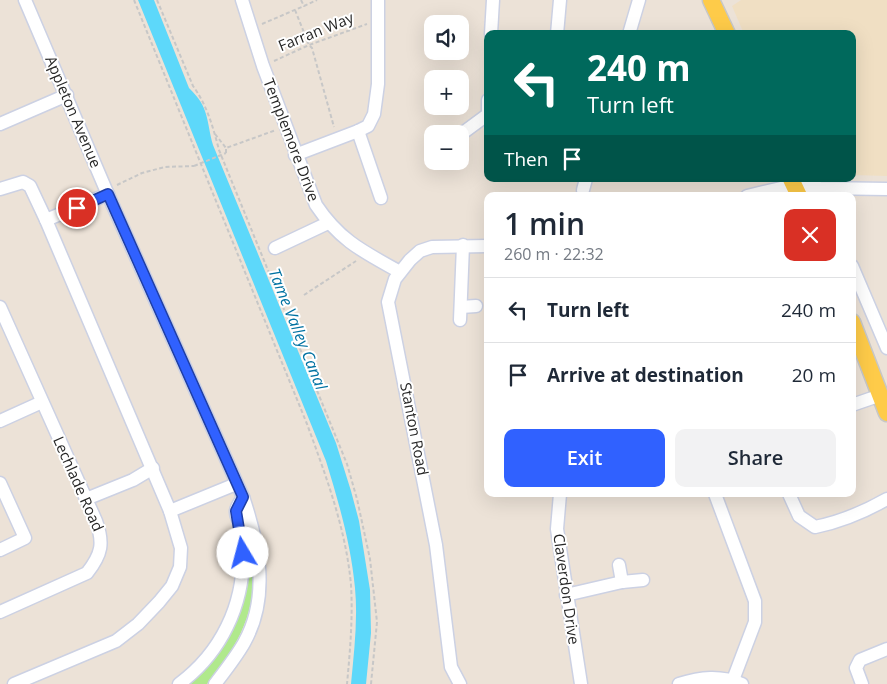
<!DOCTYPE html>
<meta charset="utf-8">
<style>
:root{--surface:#fff;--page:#f2f2f3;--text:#1f2937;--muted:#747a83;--line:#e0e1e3;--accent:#3061ff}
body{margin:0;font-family:"Open Sans",sans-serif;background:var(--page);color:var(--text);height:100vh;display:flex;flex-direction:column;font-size:19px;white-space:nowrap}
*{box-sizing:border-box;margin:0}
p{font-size:16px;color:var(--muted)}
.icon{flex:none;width:28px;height:28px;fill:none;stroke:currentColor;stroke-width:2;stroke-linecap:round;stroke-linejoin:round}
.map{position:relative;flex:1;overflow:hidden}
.side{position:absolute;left:484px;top:192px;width:372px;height:305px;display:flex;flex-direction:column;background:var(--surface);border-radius:10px;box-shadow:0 5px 20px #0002}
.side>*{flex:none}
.hud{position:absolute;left:484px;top:30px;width:372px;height:152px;border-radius:10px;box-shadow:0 5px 20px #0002;background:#00695c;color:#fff;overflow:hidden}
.controls{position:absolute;left:424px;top:15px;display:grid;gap:10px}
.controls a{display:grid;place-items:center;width:45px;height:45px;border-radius:10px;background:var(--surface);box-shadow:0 5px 20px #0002;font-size:25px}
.pin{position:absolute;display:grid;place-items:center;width:42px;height:42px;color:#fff;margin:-21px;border:2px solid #fff;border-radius:50%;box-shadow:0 1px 5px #0007}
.me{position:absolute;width:55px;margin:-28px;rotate:352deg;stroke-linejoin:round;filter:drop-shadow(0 0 4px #0008)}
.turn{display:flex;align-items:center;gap:18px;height:105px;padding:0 20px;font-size:22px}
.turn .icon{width:65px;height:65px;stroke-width:2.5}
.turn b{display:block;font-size:35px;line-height:42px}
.then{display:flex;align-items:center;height:48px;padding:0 20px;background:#0003;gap:10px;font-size:19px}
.round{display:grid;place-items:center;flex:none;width:52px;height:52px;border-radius:10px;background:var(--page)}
.head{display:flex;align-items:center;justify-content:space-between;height:85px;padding:0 20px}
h1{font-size:30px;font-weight:600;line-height:38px}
.button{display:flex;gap:10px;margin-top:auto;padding:10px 20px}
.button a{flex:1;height:58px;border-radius:10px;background:var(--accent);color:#fff;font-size:20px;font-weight:600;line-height:58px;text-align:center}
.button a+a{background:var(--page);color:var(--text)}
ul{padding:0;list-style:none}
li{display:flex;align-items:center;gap:15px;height:65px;padding:0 20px;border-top:1px solid var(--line)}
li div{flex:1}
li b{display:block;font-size:19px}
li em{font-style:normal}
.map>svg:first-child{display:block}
.education{fill:#f0dfc3}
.green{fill:#b0e98c}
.water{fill:#5dd8fa}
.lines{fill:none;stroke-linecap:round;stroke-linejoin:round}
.minor-casing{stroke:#ccd1e3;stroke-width:15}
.major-casing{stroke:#c7c7c7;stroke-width:19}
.path{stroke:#c7c7c7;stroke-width:2;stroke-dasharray:4 2.5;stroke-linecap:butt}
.minor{stroke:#fff;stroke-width:12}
.major{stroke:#fecb49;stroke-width:16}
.path-bridge{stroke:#c7c7c7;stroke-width:2;stroke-dasharray:4 2.5;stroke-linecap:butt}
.route-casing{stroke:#1f3fa6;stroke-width:12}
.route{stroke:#3061ff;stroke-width:9}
.labels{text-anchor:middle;stroke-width:4;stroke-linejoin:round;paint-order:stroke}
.street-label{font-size:15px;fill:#272727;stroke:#fff}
.water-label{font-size:16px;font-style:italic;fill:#0072a2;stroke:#fff}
</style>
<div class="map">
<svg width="887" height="684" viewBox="0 0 887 684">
<rect width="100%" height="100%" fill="#ece2d7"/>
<!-- education -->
<path class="education" d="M741 0H887V176L853 175 852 34H744L732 6Z"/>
<!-- green -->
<path class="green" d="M243 516C246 534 252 554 253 573 256 615 233 653 207 684H183L241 603Z"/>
<!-- water -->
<path class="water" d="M138 0H154L189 88C210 108 206 120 213 145L336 443 351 491 359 521 370 590 371 633 366 684H351C354 652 358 620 355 588 351 545 339 503 326 461Z"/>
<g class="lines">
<!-- minor casing -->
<g class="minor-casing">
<g id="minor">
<path d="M25 0 106 190 243 497C259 544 270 597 244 643 236 657 225 671 215 684"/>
<path d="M242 0 263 66 316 205C340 241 364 252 400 272"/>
<path d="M491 34 493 0"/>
<path d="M557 34 560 0"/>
<path d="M629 34 639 0"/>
<path d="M488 100V115"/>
<path d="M0 124 67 95"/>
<path d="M358 131 381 198"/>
<path d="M464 132 487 115"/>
<path d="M295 155 358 131 368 126 374 114 378 84V0"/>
<path d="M0 189 23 182 30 186 46 220"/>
<path d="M583 190 586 179"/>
<path d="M747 196 794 185 820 188 887 189"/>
<path d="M275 248 328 223"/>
<path d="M852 266 887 348"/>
<path d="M0 307 96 521C104 543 102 554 87 573L0 612"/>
<path d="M461 307 476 306"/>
<path d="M460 320 463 245"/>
<path d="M852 405 881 395"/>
<path d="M0 421 42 402"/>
<path d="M0 483 25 538 0 550"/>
<path d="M560 494 557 529 581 684"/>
<path d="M715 494 755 601V622L733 680"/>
<path d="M789 494 799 516 815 527C840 522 864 512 887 499"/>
<path d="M86 499 133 480 153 468"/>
<path d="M170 511 236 484"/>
<path d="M619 565 622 582"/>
<path d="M566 595 622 582 643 580"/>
<path d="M14 684 116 641 138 624 159 602 172 586 180 567 181 548 170 511 46 220 108 194"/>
<path d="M179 684C221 653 244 605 243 553 243 543 241 532 239 522 238 519 235 514 236 511 236 507 241 501 243 497"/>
<path d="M460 684 451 667 436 545 388 302 395 279 410 260 420 251 432 247 488 246"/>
<path d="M679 684C701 677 720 675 742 684"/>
<path d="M862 684 856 668 860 660 887 649"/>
</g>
</g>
<!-- major casing -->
<g class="major-casing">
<g id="major">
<path d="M711 0 727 34"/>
<path d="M791 179 799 196"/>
<path d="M852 322 887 413"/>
</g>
</g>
<!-- path -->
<g class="path">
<path d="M134 0 307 424C326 476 346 529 351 585 353 618 350 651 347 684"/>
<path d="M157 0 193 86C207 105 213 127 219 150L347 464 357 499 370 559 377 622 371 684"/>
<path d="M301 0 304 6 317 0"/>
<path d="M295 10 309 45 312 48 334 127"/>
<path d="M262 24 304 6"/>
<path d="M274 61 309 45 367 24"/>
<path d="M215 134 226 148"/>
<path d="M226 153V148L276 130"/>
<path d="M117 185 142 173 165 167 194 166"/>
<path d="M304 295 356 261"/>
</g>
<!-- minor -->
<use href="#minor" class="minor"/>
<!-- major -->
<use href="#major" class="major"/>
<!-- path-bridge -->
<path class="path-bridge" d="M194 166 226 153"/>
</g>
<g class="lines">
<!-- route casing -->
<g class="route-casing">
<path id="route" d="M77 208 108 194 243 497 236 511 243 553"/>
</g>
<!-- route -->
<use href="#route" class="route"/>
</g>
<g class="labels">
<!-- street labels -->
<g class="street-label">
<text transform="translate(316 32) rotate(-22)" y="5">Farran Way</text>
<text transform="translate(73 112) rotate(67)" y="5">Appleton Avenue</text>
<text transform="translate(291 140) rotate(69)" y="5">Templemore Drive</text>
<text transform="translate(414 429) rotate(79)" y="5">Stanton Road</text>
<text transform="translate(78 484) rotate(66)" y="5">Lechlade Road</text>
<text transform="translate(566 589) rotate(82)" y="5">Claverdon Drive</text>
</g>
<!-- water labels -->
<g class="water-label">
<text transform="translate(298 329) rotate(68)" y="6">Tame Valley Canal</text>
</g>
</g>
</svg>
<div class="controls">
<a><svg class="icon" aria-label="sound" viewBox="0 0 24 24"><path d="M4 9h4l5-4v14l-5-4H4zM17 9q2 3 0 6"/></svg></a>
<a>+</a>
<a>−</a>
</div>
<div class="pin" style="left:77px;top:208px;background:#d93025"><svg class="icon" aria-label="arrive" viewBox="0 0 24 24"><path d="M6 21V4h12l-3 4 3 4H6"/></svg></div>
<svg class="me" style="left:243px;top:553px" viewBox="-20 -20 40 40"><circle r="19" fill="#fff"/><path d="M0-13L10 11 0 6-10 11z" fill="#3061ff"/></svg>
<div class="hud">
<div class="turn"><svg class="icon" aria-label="left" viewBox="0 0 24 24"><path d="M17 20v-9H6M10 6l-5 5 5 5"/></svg><div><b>240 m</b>Turn left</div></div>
<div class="then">Then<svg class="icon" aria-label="arrive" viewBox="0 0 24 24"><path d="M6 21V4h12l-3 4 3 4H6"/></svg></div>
</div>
<section class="side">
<div class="head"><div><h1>1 min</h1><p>260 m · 22:32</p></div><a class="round" style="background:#d93025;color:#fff"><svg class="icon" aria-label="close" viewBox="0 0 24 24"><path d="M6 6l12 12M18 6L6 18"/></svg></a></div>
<ul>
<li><svg class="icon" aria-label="left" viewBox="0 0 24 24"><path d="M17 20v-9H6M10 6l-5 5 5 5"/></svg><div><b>Turn left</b></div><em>240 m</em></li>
<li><svg class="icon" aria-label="arrive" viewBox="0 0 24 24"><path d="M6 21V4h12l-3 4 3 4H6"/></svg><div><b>Arrive at destination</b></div><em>20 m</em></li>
</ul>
<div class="button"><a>Exit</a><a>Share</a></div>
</section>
</div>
